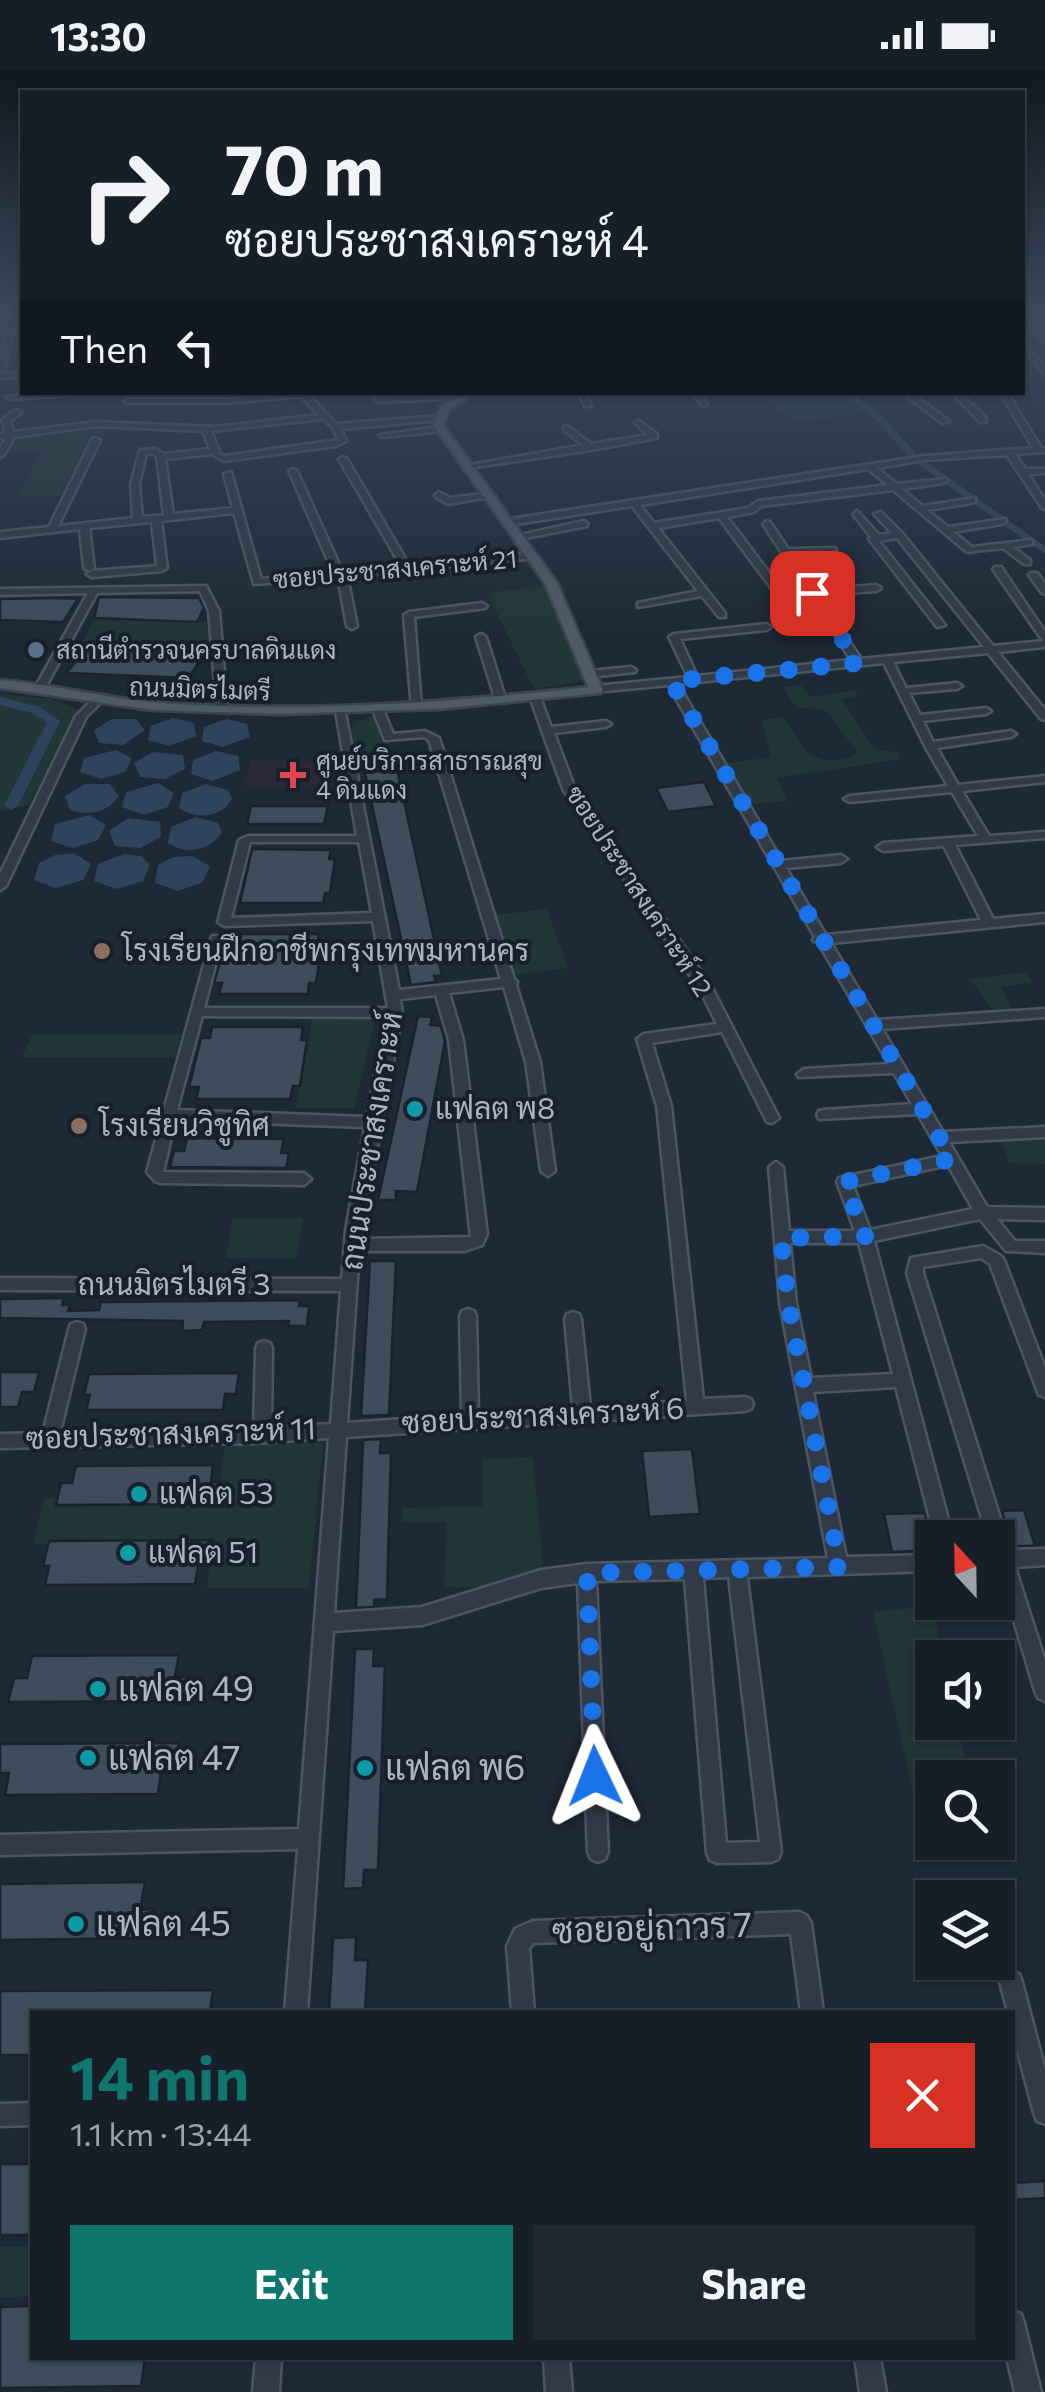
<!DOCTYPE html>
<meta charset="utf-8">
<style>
:root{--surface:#161f28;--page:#1f2730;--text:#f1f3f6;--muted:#9ea2a8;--line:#353d45;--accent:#0f766e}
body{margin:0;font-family:Commissioner,Sarabun,sans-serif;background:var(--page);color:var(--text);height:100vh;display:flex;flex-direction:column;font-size:38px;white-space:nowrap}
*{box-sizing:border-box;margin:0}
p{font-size:32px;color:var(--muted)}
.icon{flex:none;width:55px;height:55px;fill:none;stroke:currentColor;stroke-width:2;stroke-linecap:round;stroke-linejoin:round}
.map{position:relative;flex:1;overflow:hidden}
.drawer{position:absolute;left:30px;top:1940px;width:985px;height:350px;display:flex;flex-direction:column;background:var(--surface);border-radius:0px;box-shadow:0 2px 8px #0004,0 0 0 2px var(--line)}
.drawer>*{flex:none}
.hud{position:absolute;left:20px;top:20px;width:1005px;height:305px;border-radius:0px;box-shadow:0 2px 8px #0004,0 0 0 2px var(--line);background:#161f28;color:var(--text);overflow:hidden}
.needle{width:65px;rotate:338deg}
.tools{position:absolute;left:915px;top:1450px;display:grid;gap:20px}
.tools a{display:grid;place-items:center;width:100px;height:100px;border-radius:0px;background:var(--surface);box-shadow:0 2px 8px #0004,0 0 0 2px var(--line);font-size:50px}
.pin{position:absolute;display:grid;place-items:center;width:85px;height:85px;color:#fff;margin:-42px;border-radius:20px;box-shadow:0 5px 15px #0006}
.me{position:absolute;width:110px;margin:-55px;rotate:358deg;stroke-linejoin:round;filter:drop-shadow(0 0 8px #0008)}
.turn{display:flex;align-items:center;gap:35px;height:210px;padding:0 40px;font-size:45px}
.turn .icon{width:130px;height:130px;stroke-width:2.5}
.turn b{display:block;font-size:70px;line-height:85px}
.then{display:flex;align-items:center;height:95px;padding:0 40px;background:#0003;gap:20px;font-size:38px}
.round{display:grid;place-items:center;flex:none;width:105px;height:105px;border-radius:0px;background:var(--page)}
.summary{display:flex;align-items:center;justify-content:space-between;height:170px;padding:0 40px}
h1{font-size:60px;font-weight:700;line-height:75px;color:var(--accent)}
.primary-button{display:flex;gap:20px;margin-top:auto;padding:20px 40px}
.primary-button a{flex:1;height:115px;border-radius:0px;background:var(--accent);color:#fff;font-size:40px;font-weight:700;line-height:115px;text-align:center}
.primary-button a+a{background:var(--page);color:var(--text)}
.status{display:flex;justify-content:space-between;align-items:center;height:70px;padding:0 50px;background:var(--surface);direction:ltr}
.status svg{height:28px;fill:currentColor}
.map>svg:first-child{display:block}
.medical{fill:#2b2938}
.green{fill:#203637}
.water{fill:#2e445d}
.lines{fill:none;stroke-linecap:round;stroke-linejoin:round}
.canal{fill:#2e445d;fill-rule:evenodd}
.building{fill:#3e4c5c;stroke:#19222d;stroke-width:2.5}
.minor-casing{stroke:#4c5662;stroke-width:5}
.major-casing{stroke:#3b4450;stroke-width:5}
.minor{fill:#313b47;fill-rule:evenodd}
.major{fill:#4f5a67;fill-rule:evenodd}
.route{stroke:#1a73e8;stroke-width:18;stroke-dasharray:0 32.4}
.service-dot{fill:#5c6f8a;stroke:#17202b;stroke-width:4}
.health-dot{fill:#e0444e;stroke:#17202b;stroke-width:4}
.education-dot{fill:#8d6e63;stroke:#17202b;stroke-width:4}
.culture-dot{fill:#0f9aa8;stroke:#17202b;stroke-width:4}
.labels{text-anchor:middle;stroke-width:8;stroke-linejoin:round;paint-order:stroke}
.far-street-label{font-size:25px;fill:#abb6c4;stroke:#17202b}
.far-poi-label{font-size:25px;fill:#abb6c4;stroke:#17202b;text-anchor:start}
.poi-label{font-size:30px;fill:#abb6c4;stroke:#17202b;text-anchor:start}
.street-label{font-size:30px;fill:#abb6c4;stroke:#17202b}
.near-poi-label{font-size:35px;fill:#abb6c4;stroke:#17202b;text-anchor:start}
.near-street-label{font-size:35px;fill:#abb6c4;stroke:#17202b}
</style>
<div class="status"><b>13:30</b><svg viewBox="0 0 49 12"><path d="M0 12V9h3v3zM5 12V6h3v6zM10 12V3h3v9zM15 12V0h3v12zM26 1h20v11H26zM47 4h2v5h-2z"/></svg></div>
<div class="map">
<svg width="1045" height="2322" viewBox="0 0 1045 2322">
<rect width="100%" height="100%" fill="#1e2936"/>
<!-- medical -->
<path class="medical" d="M251 690 335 692 341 717H244Z"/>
<!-- green -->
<g class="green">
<path d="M803 323H839L868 343 795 353 765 328Z"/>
<path d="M114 354 93 370 65 426 18 427 41 382H7L14 366Z"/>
<path d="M547 515 586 611 534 619 487 523Z"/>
<path d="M94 549 211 552 215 582 81 575Z"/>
<path d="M801 615 810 627 854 620 858 626 842 629 875 680 897 682 901 689 777 708 787 731 748 735 723 694 771 687 762 650 783 647C806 679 811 703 858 683L825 640 796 637 783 617Z"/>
<path d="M0 624 48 628 78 640 29 735 0 741Z"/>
<path d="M375 645 388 666 397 699 359 703 351 658 355 652Z"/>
<path d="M547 839 568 898 514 905 494 845Z"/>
<path d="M1026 902 1033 913 1001 916 1011 939 993 940 970 909Z"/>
<path d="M312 949 375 950 354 1038H296Z"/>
<path d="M181 964 175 987H22L32 965Z"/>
<path d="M1045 1064V1094L1009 1093 1000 1068Z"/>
<path d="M233 1148H303L297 1188H226Z"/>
<path d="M323 1372 309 1518H207L212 1474H33L44 1428 218 1425 225 1373Z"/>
<path d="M533 1387 544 1506 484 1524 480 1517H444L447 1452H402V1438L483 1436V1389Z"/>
<path d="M932 1535 943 1587 932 1588V1652L957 1653 969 1707 932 1708V1772L982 1773 986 1790 928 1791 873 1542Z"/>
<path d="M32 2176V2226L0 2228V2177Z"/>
</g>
<!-- water -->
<g class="water">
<path d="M173 648 194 653 196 666 169 676 148 670 151 656Z"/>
<path d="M112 649H136L145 660 123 675 99 673 94 660Z"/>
<path d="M227 649 247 654 250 667 223 677 202 671 204 657Z"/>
<path d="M116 680 132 688 125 702 101 709 80 702 84 688Z"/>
<path d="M216 681 238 686 240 700 212 711 191 704 193 690Z"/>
<path d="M153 682 183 685 185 699 165 709 140 707 134 693Z"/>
<path d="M158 713 174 723 168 737 144 745 122 737 126 722Z"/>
<path d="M85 714H110L119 726C108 743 88 746 70 740L65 726Z"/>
<path d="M206 714 228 720 232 729C221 748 197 750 179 738L182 723Z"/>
<path d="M89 745 106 755 98 770 73 778 51 771 55 754Z"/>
<path d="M195 747 218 753 222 762C210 782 186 785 168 773L171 757Z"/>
<path d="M128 748 160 752 161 767 140 778 115 776 109 761Z"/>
<path d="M74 783 91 794 83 810 56 818 34 810 39 793 55 785Z"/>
<path d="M124 784 141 786 150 795 143 811 117 819 94 811 98 794Z"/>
<path d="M192 786 210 796 203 812 178 821 155 813 158 795 173 787Z"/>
</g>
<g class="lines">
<!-- canal -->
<g class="canal">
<path d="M841 322H851L880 344 918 386 1045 476V484L912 390 874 348Z"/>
<path d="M0 627 40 637 60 651 18 736 11 740 4 736 47 652 32 643 0 635Z"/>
</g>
</g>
<!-- building -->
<g class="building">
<path d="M99 527 199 528 204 538 197 552 94 548Z"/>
<path d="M0 529 55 528 78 529 63 552 0 550Z"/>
<path d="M89 576 206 582 188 608 66 603Z"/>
<path d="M397 699 442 906H434L436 912 411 915 365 703Z"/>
<path d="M704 712 716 736 668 742 656 718Z"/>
<path d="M251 736H328L324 754H247Z"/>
<path d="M252 779 331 780 329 789H335L330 823H325L323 833H240Z"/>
<path d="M234 864H319L317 875H322L316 913H309L308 924H219L222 913H214L225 874H232Z"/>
<path d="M418 946 432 947 430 955 441 956 445 971 417 1122 396 1121V1130H378Z"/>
<path d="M212 957H303L301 970H307L300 1016H293L290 1029H196L199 1017H189L201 968H210Z"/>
<path d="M187 1068 284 1069 281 1083H289L286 1098 170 1097 174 1081H184Z"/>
<path d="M370 1191H396L389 1345 361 1346Z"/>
<path d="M64 1228 62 1235H70L68 1241 99 1240 101 1232 300 1230 299 1236H309L307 1256H288L289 1251 204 1252 202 1260 182 1261 183 1251 0 1248V1229Z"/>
<path d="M0 1302H39L34 1322H22L18 1337H0Z"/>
<path d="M239 1303 236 1324H225L223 1340H86L90 1325H84L89 1304Z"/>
<path d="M381 1369 380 1383H391L387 1529 374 1530V1537L356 1538 363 1370Z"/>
<path d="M692 1379 700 1444 649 1447 642 1381Z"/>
<path d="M213 1395 211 1412H222L219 1434 56 1435 61 1413H72L76 1396Z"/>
<path d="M1024 1440 1035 1476H1013L1002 1441Z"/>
<path d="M925 1443 931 1480 892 1482 884 1444Z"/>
<path d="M213 1470 209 1495H198L195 1514 45 1515 49 1496H43L49 1471Z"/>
<path d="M355 1579H374L373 1596H385L378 1800H364L363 1818 343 1819Z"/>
<path d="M179 1585 175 1607H188L184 1631 8 1632 14 1608H27L32 1586Z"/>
<path d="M179 1673 174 1702H161L158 1724 5 1725 9 1703H0V1674Z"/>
<path d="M145 1812 140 1840 154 1839 150 1868 0 1870V1814Z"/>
<path d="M356 1867 355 1890H368L365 1942H329L333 1868Z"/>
<path d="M213 1920 210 1942H32V1985H0V1921Z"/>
<rect x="0" y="2094" width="32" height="71"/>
<path d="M1045 2111V2128L1012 2130V2113Z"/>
<path d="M32 2236V2288H145L141 2316 0 2318V2237Z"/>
</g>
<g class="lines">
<!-- minor casing -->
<g class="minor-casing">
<g id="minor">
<path d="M1022 247 1045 266V272L1022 253Z"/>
<path d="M11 260 14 262 4 298 0 300V286L8 262Z"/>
<path d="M1031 280 1045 298V305L1027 282Z"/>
<path d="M22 303V307L0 308V304Z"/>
<path d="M46 322 78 323 74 325 10 329 6 327Z"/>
<path d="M306 322 336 354 438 346 442 348 438 350 341 359 346 371 336 376 224 391 212 384 165 389 173 444 233 438 224 404 231 402 261 509 333 502 289 401 293 399 297 401 342 501 401 496 339 389 343 387 347 389 409 495 532 483 536 486 535 488 347 506 357 556 352 559 347 556 338 507 254 514 234 443 161 451 167 498 162 501 92 507 87 504 92 501 157 496 152 452 89 458 94 498 89 501 84 498 80 459 0 468V462L49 457 93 368 100 370 58 456 133 448 131 414 140 380 156 379 163 384 210 379 203 361 96 356 14 367 4 385 0 387V378L6 368H0V364L6 363 2 350 15 340 22 342 10 351 14 362 96 352 216 357 319 345 301 326 227 333H128L124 331 128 329H227ZM323 349 334 359 338 370 225 386 220 384 211 361ZM146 384H154L157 387 164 445 142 447 139 414Z"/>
<path d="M367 322H375L381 328 466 324 470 326 466 328 379 332Z"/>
<path d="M578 322H585L591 336H585Z"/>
<path d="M694 322H701L707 335H701Z"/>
<path d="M901 322H910L949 351 942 353Z"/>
<path d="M951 322H959L986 348V352H980Z"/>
<path d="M1000 322H1007L1041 378H1045V382L1015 384 1025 399H1045V403L1028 404 1045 430V439L1042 438 1007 385 924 390 877 398 897 414 946 409 947 411 943 413 902 419 922 436 975 428V432L972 433 927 440 948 457 1005 449 1006 451 1002 454 953 462 972 477 1032 470V474L1013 477 1030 490V494H1024L1003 478 967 482 893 420 761 436 754 442 727 447 780 517 775 520 772 519 719 448 658 458 725 543V547H719L702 526 638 537V533L698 521 632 436 510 455 506 452 510 449 924 386 1033 378ZM868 399 888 415 758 431 748 438 654 453 640 435Z"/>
<path d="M639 351 657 364V368L591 380 468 398 464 396 583 375 564 360V356H567L591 374 648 365 635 353Z"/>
<path d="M441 357 445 359 444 361 383 367 379 365Z"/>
<path d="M439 422 450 428 491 423 495 426 448 434 436 427 435 425Z"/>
<path d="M857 441 879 465 892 463 874 444 881 442 902 463 993 576 1043 571 993 499 995 497H1001L1045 562V577L998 582 1045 640V650L1041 649 988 583 893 592 906 618 957 613 962 616 957 619 909 623 920 645 986 638 991 641 986 644 923 651 933 672 1011 661 1016 664 1011 667 937 678 958 715 1045 706V712L962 721 989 766 1045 762V768L955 775 993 849 1045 844V852L831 873 877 950 1045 939V947L882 959 943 1062 1045 1057V1067L949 1072 987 1137 1045 1138V1150L997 1149 1015 1171H1045V1183L1006 1181 980 1149 874 1171 953 1468H935L896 1317 813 1322 846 1487 932 1485V1501L747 1507 781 1782 778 1789 771 1792 717 1793 710 1790 707 1783 685 1509 596 1511 608 1782 605 1789 598 1792 591 1789 588 1782 578 1513 541 1518 422 1555 333 1561 307 1942H285L298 1779 0 1785V1765L299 1759 329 1368 254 1373 0 1378V1364L43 1363 69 1259 71 1254 77 1252 83 1254 85 1259 60 1362 254 1359 256 1278 258 1273 264 1271 270 1273 272 1278 271 1357 331 1354 341 1221 0 1220V1208L342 1209 346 1160 365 1057 175 1050 163 1102 304 1103 311 1109 304 1115 160 1113 155 1111 147 1102 212 866H220L222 869 204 938H388L373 851 224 856 218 852 239 770 248 766H357L336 641 345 643 399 920 501 909 429 670 424 667 385 670 373 640 378 637 383 640 393 664 425 661 439 668 514 909 517 912 516 915 540 992 555 1101 548 1106 541 1101 526 992 504 917 449 923 463 970 487 1164 482 1175 465 1181H359L347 1353 462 1345 460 1246 462 1241 468 1239 474 1241 476 1246 478 1344 573 1338 565 1249 567 1244 573 1242 579 1244 581 1249 590 1337 687 1331 657 1036 637 969 644 964 717 954 700 920 563 719 530 627 539 625 551 657 606 651 611 654 606 657 554 663 575 719 711 916 779 1048 772 1053 767 1052 722 962 652 973 671 1036 703 1329 745 1327 751 1329 753 1334 751 1339 745 1341 346 1367 334 1543 422 1537 541 1500 587 1494 828 1488 780 1233 769 1097 776 1092 783 1097 789 1161H855L837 1112 839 1108 942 1086 918 1044 819 1049 817 1045 819 1041 824 1040 912 1034 894 1003 799 1007 797 1004 804 999 889 994 819 874 813 870 815 867 668 615 596 622 591 619 596 616 688 607 669 567 674 564 766 554 771 557 766 560 680 569 697 606 851 590 824 548 779 553 774 550 779 547 820 543 816 536 786 540 781 537 786 534 813 531 763 454 767 451 770 452 788 479 835 478 836 480 832 483 791 484 815 520 876 515 881 518 876 521 818 525 861 589 984 577 897 468 879 471 945 555 937 557 869 469 871 467 853 444ZM884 593 925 676 948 716 850 726 844 729 850 732 952 722 978 766 883 773 877 777 883 781 944 776 981 850 826 865 786 798 841 793 847 789 841 785 782 791 678 614ZM250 772H359L372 843 231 848ZM436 925 449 970 471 1167 360 1169 402 943 400 929ZM202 946 386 947 367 1047 177 1040ZM948 1095 973 1139 870 1160 853 1116ZM790 1173H859L893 1304 811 1308 796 1233ZM729 1507 760 1772 726 1773 703 1508Z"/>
<path d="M584 451 588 454 587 456 520 469 516 466Z"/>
<path d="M1031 503H1037L1045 514V524L1042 523 1029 505Z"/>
<path d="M206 516 219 541 227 638 222 641 217 638 209 541 200 521 97 523 46 616 41 619 36 616 88 523 0 525V519Z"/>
<path d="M482 533 487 536 485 538 414 547 421 637 412 639 404 545 409 542Z"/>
<path d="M481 564 486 567 506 631 505 633 496 631 476 567Z"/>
<path d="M631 597 636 600 635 602 589 607 584 604 589 601Z"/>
<path d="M90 632 99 634 86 647 6 816 0 820V804L76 646Z"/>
<path d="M983 1176 1001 1186 1004 1190 1045 1298V1327L1039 1325 1037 1320 990 1194 981 1188 923 1197V1203L1010 1480 1045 1479V1495L1015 1497 1045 1591V1631L1038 1628 1035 1621 998 1497V1468H988L907 1203 911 1188Z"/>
<path d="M800 1842 807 1846 811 1853 823 1942H801L791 1864 534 1873 529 1878 534 1942H512L507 1876 515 1859 533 1851Z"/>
<path d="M1011 1901 1019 1904 1022 1912 1045 2000V2054L1037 2051 1034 2043 1012 1960V1942H1008L1000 1912 1003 1904Z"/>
<path d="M32 2033V2055L0 2056V2034Z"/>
<path d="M1012 2241 1021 2244 1024 2253 1041 2322H1015L1007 2288H1012Z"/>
<path d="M256 2288H281L279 2322H253Z"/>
<path d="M544 2288H569L572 2322H546Z"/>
<path d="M855 2288H880L886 2322H860Z"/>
</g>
</g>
<!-- major casing -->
<g class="major-casing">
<path id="major" d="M465 322H478L449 340 443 355 557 513 603 620 601 623 438 639 281 644 153 640 0 618V610C59 615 116 631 175 634 312 642 451 632 588 617L545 513 433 355 441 336Z"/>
</g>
<!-- minor -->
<use href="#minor" class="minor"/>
<!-- major -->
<use href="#major" class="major"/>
</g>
<!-- sky -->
<linearGradient id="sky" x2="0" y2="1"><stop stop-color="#10171e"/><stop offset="0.43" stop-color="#3b495d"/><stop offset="1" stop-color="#3b495d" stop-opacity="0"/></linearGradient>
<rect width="1045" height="567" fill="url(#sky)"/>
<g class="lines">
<!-- route -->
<path class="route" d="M595 1706 587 1503 840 1497 788 1232 781 1168 866 1166 844 1112 952 1089 671 611 858 593 812 523"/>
</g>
<!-- markers -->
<circle class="service-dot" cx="36" cy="580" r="10"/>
<path class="health-dot" d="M288 690h10v10h10v10h-10v10h-10v-10h-10v-10h10z"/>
<g class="education-dot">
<circle cx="102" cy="881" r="10"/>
<circle cx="79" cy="1056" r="10"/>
</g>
<g class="culture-dot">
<circle cx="415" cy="1039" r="10"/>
<circle cx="139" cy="1424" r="10"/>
<circle cx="128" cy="1483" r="10"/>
<circle cx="98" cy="1619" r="10"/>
<circle cx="88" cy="1688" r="10"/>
<circle cx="365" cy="1698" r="10"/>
<circle cx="76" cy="1854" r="10"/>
</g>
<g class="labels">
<!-- far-street labels -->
<g class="far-street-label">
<text transform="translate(395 499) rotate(-5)" y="9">ซอยประชาสงเคราะห์ 21</text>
<text transform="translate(200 619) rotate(2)" y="9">ถนนมิตรไมตรี</text>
<text transform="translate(639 821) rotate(57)" y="9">ซอยประชาสงเคราะห์ 12</text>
</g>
<!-- far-poi labels -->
<g class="far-poi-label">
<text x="56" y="589">สถานีตำรวจนครบาลดินแดง</text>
<text x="316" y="700">ศูนย์บริการสาธารณสุข<tspan x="316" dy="29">4 ดินแดง</tspan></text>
</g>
<!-- poi labels -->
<g class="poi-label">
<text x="122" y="891">โรงเรียนฝึกอาชีพกรุงเทพมหานคร</text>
<text x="435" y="1049">แฟลต พ8</text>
<text x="99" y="1066">โรงเรียนวิชูทิศ</text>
<text x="159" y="1434">แฟลต 53</text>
<text x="148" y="1493">แฟลต 51</text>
</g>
<!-- street labels -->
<g class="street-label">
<text transform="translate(372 1071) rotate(-81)" y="10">ถนนประชาสงเคราะห์</text>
<text x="174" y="1225">ถนนมิตรไมตรี 3</text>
<text transform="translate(543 1346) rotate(-3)" y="10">ซอยประชาสงเคราะห์ 6</text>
<text transform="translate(171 1364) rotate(-2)" y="10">ซอยประชาสงเคราะห์ 11</text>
</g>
<!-- near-poi labels -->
<g class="near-poi-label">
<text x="118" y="1631">แฟลต 49</text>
<text x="108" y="1700">แฟลต 47</text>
<text x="385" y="1710">แฟลต พ6</text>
<text x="96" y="1866">แฟลต 45</text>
</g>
<!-- near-street labels -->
<g class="near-street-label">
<text transform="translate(652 1858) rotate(-2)" y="12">ซอยอยู่ถาวร 7</text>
</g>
</g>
</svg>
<div class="tools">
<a><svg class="needle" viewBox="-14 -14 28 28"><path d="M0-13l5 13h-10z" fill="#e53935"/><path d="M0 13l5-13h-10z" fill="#9ea2a8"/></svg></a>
<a><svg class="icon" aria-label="sound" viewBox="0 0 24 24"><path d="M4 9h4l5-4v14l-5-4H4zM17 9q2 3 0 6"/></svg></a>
<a><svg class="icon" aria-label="search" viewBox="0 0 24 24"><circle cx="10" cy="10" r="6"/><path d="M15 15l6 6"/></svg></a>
<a><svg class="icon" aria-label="layers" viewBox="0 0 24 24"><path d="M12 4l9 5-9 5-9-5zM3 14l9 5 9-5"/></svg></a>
</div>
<div class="pin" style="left:812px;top:523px;background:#d93025"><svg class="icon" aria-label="arrive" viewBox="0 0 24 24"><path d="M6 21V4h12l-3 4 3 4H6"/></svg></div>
<svg class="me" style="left:595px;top:1706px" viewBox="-20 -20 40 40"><path d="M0-17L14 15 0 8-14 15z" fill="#1a73e8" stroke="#fff" stroke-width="4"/></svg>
<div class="hud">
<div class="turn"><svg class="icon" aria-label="right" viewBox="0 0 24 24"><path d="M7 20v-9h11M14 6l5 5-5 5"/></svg><div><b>70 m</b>ซอยประชาสงเคราะห์ 4</div></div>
<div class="then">Then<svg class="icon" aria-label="left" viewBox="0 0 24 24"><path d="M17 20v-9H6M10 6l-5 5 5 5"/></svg></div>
</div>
<section class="drawer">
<div class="summary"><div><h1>14 min</h1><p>1.1 km · 13:44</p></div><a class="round" style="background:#d93025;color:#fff"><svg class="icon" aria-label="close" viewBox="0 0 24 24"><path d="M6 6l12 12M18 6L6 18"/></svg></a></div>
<div class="primary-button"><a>Exit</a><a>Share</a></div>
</section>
</div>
